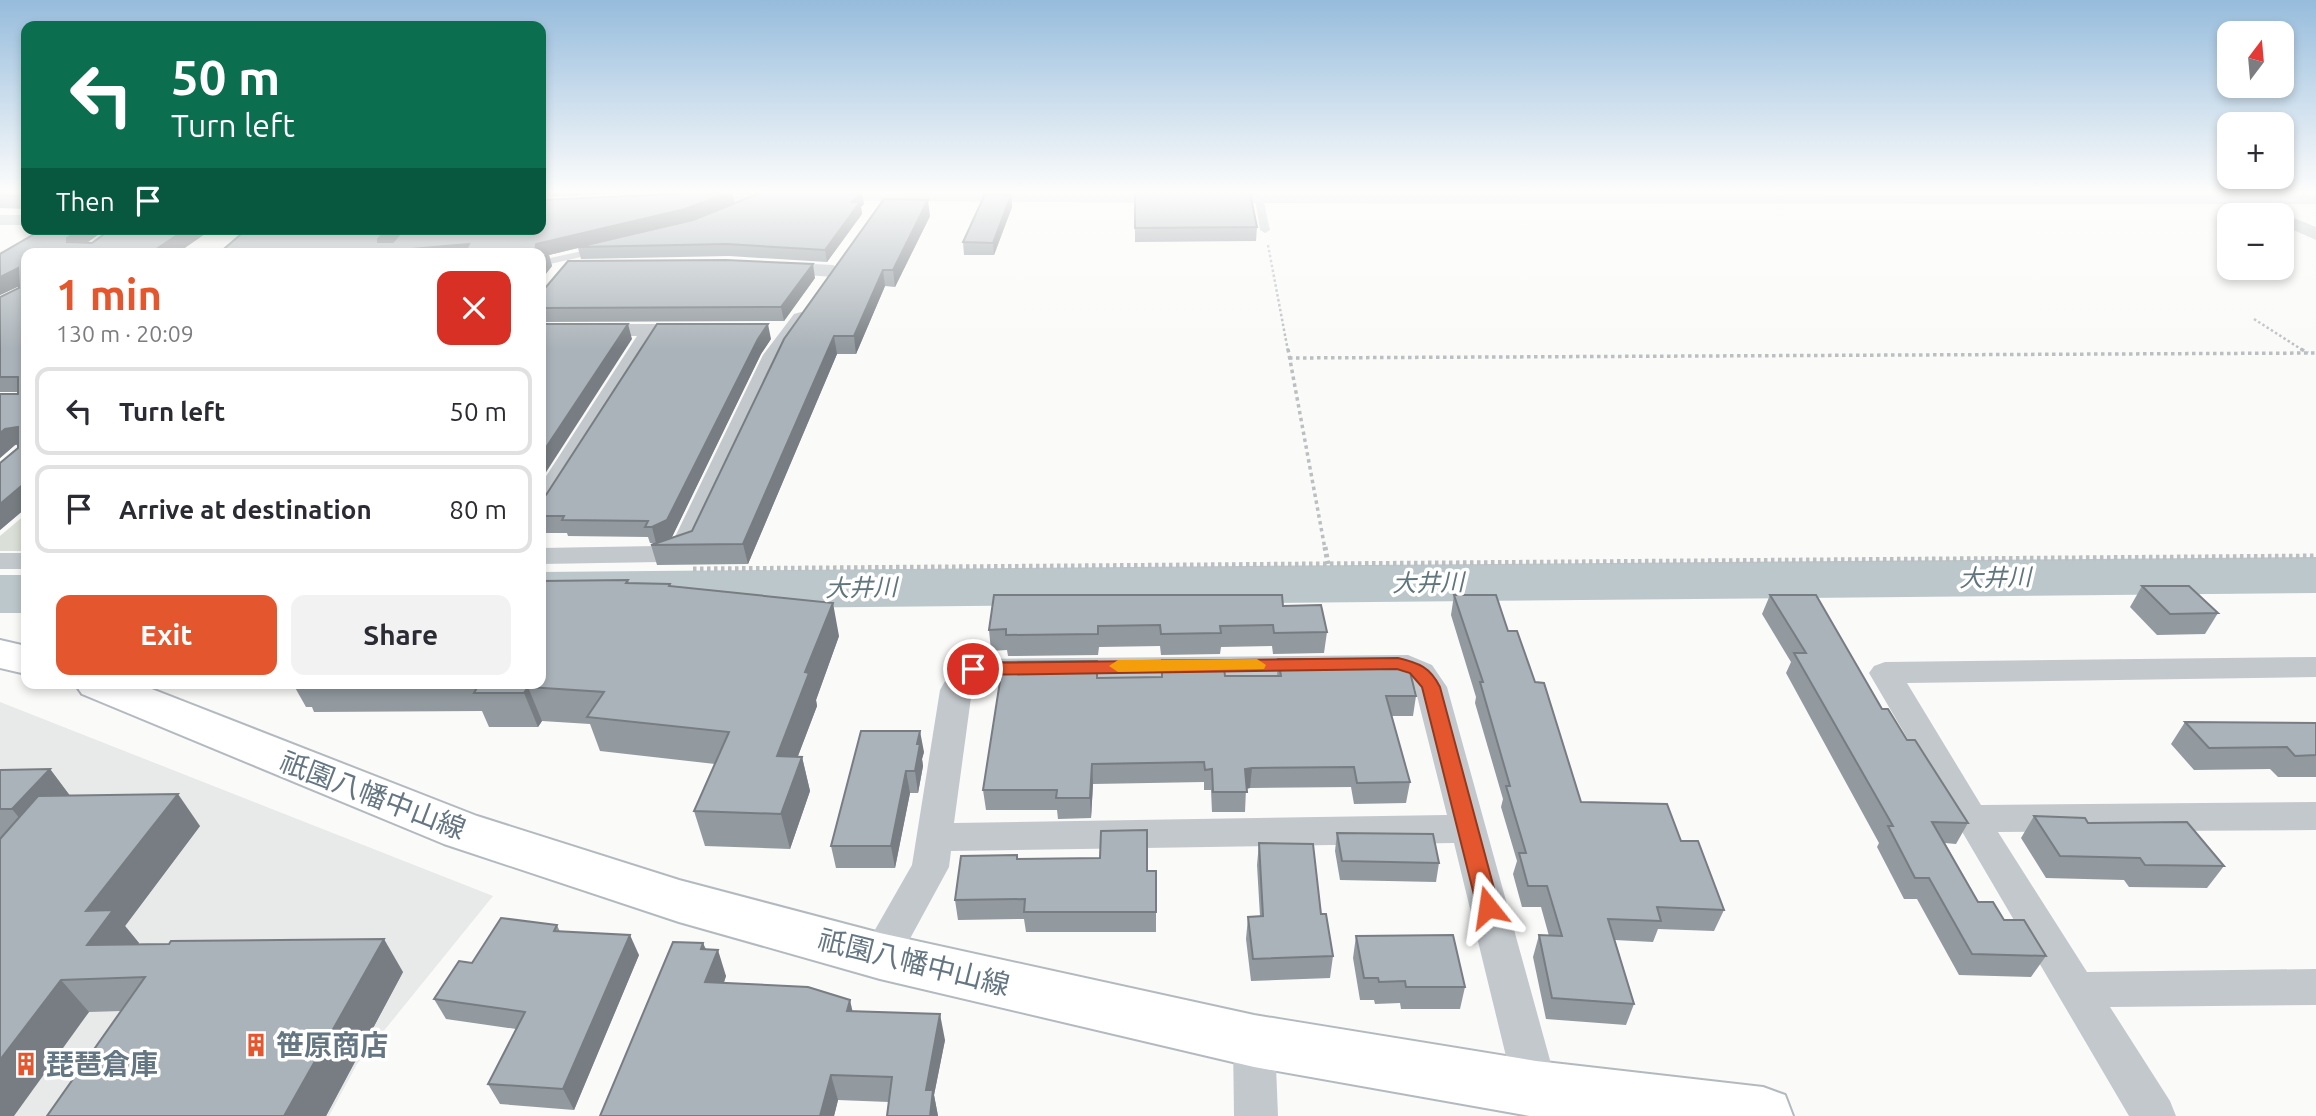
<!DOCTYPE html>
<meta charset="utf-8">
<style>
:root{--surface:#fff;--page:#f2f2f3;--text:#2b2b33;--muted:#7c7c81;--line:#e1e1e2;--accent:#e4572e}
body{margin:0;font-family:Ubuntu,"Noto Sans JP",sans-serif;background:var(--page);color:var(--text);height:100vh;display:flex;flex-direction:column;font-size:26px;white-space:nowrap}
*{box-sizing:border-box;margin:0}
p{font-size:23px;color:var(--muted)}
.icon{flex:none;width:38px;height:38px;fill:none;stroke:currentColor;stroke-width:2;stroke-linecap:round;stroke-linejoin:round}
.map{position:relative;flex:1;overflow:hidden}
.sheet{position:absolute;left:21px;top:248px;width:525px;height:441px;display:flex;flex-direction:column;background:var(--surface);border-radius:14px;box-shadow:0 4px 10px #0003}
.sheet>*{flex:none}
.hud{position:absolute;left:21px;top:21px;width:525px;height:214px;border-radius:14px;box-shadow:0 4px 10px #0003;background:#0b6e4f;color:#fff;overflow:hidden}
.needle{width:46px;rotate:16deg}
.controls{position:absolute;left:2217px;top:21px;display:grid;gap:14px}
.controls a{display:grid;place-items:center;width:77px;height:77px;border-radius:14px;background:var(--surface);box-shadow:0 4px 10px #0003;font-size:35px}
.pin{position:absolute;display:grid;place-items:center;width:60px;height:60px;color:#fff;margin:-30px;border:4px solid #fff;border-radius:50%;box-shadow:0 2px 7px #0007}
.me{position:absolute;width:77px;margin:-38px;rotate:345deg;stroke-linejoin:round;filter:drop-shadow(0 0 5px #0008)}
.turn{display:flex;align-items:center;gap:24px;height:147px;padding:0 35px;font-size:32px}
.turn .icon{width:91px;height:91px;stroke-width:2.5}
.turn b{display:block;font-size:49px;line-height:60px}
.then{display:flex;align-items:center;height:66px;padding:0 35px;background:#0003;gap:14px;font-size:26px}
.round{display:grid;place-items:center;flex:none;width:74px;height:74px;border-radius:14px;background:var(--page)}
.overview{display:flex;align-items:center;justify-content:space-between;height:119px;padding:0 35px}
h1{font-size:42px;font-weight:700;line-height:52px;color:var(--accent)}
.action{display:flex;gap:14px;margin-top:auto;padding:14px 35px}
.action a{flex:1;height:80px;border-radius:14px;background:var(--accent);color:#fff;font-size:28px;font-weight:700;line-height:80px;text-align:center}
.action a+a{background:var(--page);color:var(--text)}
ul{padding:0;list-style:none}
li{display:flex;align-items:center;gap:21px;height:88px;margin:0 14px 10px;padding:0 21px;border:4px solid var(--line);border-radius:14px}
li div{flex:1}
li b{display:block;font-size:26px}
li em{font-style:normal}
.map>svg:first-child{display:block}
.built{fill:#e8e9e9}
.green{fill:#dadfd7}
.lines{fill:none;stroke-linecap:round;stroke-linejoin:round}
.river{fill:#bbc7cb;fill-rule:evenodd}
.secondary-casing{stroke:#b3babf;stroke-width:4}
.path-far2{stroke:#bbbfc2;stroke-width:2.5;stroke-dasharray:2.5 2.5;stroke-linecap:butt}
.path-far1{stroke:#bbbfc2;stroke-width:3.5;stroke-dasharray:3.5 3.5;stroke-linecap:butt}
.path{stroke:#bbbfc2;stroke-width:5;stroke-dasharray:3.5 3.5;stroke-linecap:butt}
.service{fill:#c3c8cc;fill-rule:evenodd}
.minor{fill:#c3c8cc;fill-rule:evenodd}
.secondary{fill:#fff;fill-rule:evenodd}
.wall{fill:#929a9f}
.shaded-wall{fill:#777d82}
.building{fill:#aab3b9;stroke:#777d82;stroke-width:2}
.route{fill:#e4572e;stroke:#94391e;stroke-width:2}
.slow{fill:#f59e0b}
.labels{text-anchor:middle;stroke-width:7;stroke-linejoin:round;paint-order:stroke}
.water-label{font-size:24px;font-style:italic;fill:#60757c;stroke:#fff}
.near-street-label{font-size:28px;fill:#657683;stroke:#fff}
.near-poi-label{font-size:28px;font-weight:bold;fill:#657683;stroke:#fff;text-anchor:start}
</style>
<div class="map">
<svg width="2316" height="1116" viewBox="0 0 2316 1116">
<rect width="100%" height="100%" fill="#fafaf8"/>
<!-- built -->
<path class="built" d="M0 702 493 896 357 1064 329 1116H0Z"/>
<!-- green -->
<path class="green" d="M26 514V551H0V536Z"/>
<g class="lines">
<!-- river -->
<g class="river">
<path d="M2316 557V593L541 610V572Z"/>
<rect x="0" y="575" width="26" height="38"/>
</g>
<!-- secondary casing -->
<g class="secondary-casing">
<g id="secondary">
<path d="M0 640 26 646V674L0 668Z"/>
<path d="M75 684H139L477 816 679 880 880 933 1254 1015 1536 1061 1763 1087 1785 1095 1793 1116H1530L1254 1067 880 979 679 922 444 844 82 694Z"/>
</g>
</g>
<!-- path-far2 -->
<g class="path-far2">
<path d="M1268 245 1288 351"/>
<path d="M2254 319 2304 351"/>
</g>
<!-- path-far1 -->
<g class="path-far1">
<path d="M1288 349 1325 549"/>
<path d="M2301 349 2308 353"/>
<path d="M1289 358 2316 353"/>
</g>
<!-- path -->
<g class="path">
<path d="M1325 547 1328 564"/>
<path d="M693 569 2316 556"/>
</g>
<!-- service -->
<g class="service">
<path d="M542 193H551L541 204Z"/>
<path d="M1259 195 1263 198 1270 230 1265 233 1260 230 1255 198Z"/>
<path d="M596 248 601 251 599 253 541 266V260Z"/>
</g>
<!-- minor -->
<g class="minor">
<path d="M694 193H1173L1181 198 1172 203 774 200 695 203 686 198Z"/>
<path d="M1212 193 2316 194V204L1213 203 1204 198Z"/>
<path d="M2282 213 2316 227V240L2282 225V215H2275Z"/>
<rect x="0" y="215" width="26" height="10"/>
<path d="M775 262 833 265 843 271 833 277 768 272 765 268 768 264Z"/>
<path d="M801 312 808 314 811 318 785 355 695 550 661 562 541 564V548L657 546 674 539 763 355 794 314Z"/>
<path d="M541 324H688L696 325 699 330 696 335 659 336 554 504 550 510 541 512V484L637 336H541Z"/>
<rect x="0" y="553" width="26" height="16"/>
<path d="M1408 655 1432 665 1447 687 1558 1089 1551 1103 1536 1109 1521 1103 1514 1089 1454 843 951 851 949 867 894 968 880 973 866 968 860 956 912 865 940 690 953 667 973 659ZM1403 675 1410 679 1415 688 1447 815 954 823 972 690 979 679Z"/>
<path d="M2316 657V677L1907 683 1981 805 2316 802V830L1998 832 2087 972 2316 969V1005L2110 1007 2170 1101 2176 1116H2129L1869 673 1874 666 1885 662Z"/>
<path d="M1254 1022 1269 1027 1275 1041 1278 1116H1234L1233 1041 1239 1027Z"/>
</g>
<!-- secondary -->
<use href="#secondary" class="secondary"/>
</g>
<!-- wall -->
<g class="wall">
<path d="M0 193H26V209L0 208Z"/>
<path d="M550 193H637L551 197Z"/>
<path d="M694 193H732L735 203 760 193H862L864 204 861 207 862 214 827 262 729 256 581 259 578 248 549 255 552 266 541 280V229Z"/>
<path d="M1135 193 1257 227 1256 241 1135 242Z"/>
<path d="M1011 195 1012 207 994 255H964L963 242Z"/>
<path d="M930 216 895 287 885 286 856 354H837L748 564 657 565 651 545 656 543H650L648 537 568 536 567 533H541V497L546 495 771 339 761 354 672 537 660 542 692 531 784 339Z"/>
<path d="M43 229H106L88 242 92 243 111 229H212L176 254H26V508L0 530V463L18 448V444L15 445 0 458V394H18V392H0V297L19 288V286L0 295V254Z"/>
<path d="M815 278 784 321 541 322V288Z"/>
<path d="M628 580 629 583 671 586 839 636 816 700 817 706 798 756 802 757 810 791 790 849 705 846 694 811 715 764 600 751 590 724 542 721 538 727H489L482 711 314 712 312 707H306L293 684H541Z"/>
<path d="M2142 586 2218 613 2205 634 2157 635 2130 607Z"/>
<path d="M1454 595 1508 631 1535 682 1581 802 1681 841 1724 910 1714 931 1658 929 1653 942 1615 940 1634 1004 1626 1025 1546 1019 1533 957 1539 935 1549 936 1541 907H1522L1513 874 1517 861 1501 807 1503 799 1475 703 1476 697 1451 615Z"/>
<path d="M1770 595 1882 709 1968 823 1956 844 1945 843 1978 902 2004 920 2046 956 2031 977 1959 975 1917 899H1904L1877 847 1879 843 1786 673 1791 662 1762 614Z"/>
<path d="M1283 606 1327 632 1324 653 1273 654 1272 646 1221 647 1220 654 1161 655 1160 646 1099 647 1098 655 1008 656 1007 650 991 651 989 630Z"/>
<path d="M1278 659 1332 661 1373 664 1416 696 1413 716H1392L1410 782 1406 803 1354 804 1351 787 1250 788 1246 789 1245 812H1212L1211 790H1204V782L1093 784 1091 818 1058 819 1057 810H986L983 790 1098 678 1161 677 1162 660 1225 676H1277Z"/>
<path d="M2185 722 2316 723V777H2278L2270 769 2194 770 2171 744Z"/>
<path d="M924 752 922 759 923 766 918 793H910L895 868H836L831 846Z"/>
<path d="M50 769 70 796 200 826 125 926 139 943 138 944 403 972 326 1116H47L121 1011 89 1012 0 1116V770Z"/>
<path d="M2034 816 2088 823 2224 866 2207 888 2129 887 2124 880 2046 878 2021 838Z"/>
<path d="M1337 833 1439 863 1436 882 1340 880 1335 851Z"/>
<path d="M1259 843 1321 914 1333 956 1330 978 1251 981 1246 939 1248 917 1260 916 1257 865Z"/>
<path d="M1017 855 1018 859 1156 871V932H1026L1024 919 958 920 955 900Z"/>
<path d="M557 925 560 932 639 955 574 1110 500 1104 488 1084 516 1029 446 1019 434 999 472 963Z"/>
<path d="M1356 936 1465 987 1460 1009H1401L1400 1003 1375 1004 1374 1000H1360L1353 958Z"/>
<path d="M703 943 706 949 726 976 724 983 852 1011 945 1040 934 1095 938 1116 889 1102 838 1100 834 1116H600Z"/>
</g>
<!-- shaded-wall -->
<g class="shaded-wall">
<path d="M728 193H732L735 204 688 222 578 247V248L549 255 552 266 541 280V261L535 254 536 244Z"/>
<path d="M861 193H862L864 204 861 207 862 214 827 262 825 250 852 202Z"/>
<path d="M1011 195 1012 207 994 255 993 243Z"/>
<path d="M928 200 930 216 895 287 893 270Z"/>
<path d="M80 229H106L74 252 67 242V238Z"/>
<path d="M186 229H212L176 254H149Z"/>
<path d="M387 229H405L469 244 472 254H376L378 252V239Z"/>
<path d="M813 264 815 278 784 321 781 307Z"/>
<path d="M18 268 26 283 0 295V277Z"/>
<path d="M883 270 885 286 856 354 854 336Z"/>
<path d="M628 324 632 339 541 480V455Z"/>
<path d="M768 324 771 339 761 354 672 537 656 543 652 527 758 339Z"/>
<path d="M834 336 837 354 748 564 743 544Z"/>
<path d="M18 427 26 443 15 445 0 458V433L5 429Z"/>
<path d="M26 482V508L0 530V504Z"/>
<path d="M833 603 839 636 816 700 817 706 785 790 777 756 805 672Z"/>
<path d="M528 687 542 721 538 727 524 693Z"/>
<path d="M920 731 924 752 922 759 923 766 918 793 915 771 917 744Z"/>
<path d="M802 757 810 791 790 849 781 814Z"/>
<path d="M1092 764 1093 784 1091 818 1090 798Z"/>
<path d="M1252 768 1250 788 1244 789 1245 769Z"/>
<path d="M50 769 74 801 38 841 12 809Z"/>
<path d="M906 771 910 793 895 868 891 846Z"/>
<path d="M178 794 200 826 125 926 139 943 114 978 87 945 86 911Z"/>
<path d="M630 935 639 955 574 1110 563 1089Z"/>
<path d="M384 939 403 972 326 1116H284Z"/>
<path d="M703 943 711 966 718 950 726 976 714 1008 705 982 701 949Z"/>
<path d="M61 980 89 1012 14 1116H0V1060Z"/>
<path d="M850 1000 856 1026 847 1011Z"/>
<path d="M940 1014 945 1040 934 1095 938 1116H930L926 1090Z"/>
<path d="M831 1075 838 1100 834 1116H820Z"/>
</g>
<!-- building -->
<g class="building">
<path d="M0 193H26V196L0 195Z"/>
<path d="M694 193H728L685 209 536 244 535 254H464L469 244 378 252 376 254H218L247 229H387L378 239V242H393L404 229H541V200Z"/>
<path d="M760 193H861L852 202H860L825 250 727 244 578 247 693 220Z"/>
<path d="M1135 193H1250L1257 227 1135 228Z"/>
<path d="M985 194 1011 195 993 243 963 242Z"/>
<path d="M884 199 928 200 893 270H883L854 336H834L743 544 651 545 692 531 784 339Z"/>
<path d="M43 229H80L67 238V242L92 243 111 229H186L149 254H26V482L0 504V463L18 448V427L5 429 0 433V394H18V377H0V297L19 288 18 268 0 277V254Z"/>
<path d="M548 252 541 261V254H539Z"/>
<path d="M726 260 813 264 781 307 541 308V288L546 287 568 261Z"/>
<path d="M541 324H628L541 455Z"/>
<path d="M657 324H768L758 339 667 520 652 527H645L648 521 562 520 564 516H541V497L546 495Z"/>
<path d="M628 580 626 583 670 584 669 586 833 603 805 672 809 673 777 756 802 757 781 814 694 811 729 732 587 717 604 692 528 687 524 693H474L479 684H541V581Z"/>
<path d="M2142 586H2189L2218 613 2170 614Z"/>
<path d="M994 595H1282L1283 606 1321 605 1327 632 1274 633 1273 625 1220 626 1221 633 1161 634 1160 625 1098 626V634L1006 635V629L989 630Z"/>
<path d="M1454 595H1496L1508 631H1517L1535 682 1544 683 1581 802 1667 804 1681 841H1698L1724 910 1657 907 1661 921 1608 919 1634 1004 1552 998 1539 935 1562 936 1547 886H1528L1519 853H1526L1506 786H1510L1480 682H1483Z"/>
<path d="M1770 595H1816L1882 709H1888L1907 740H1915L1968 823 1932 822 1978 902H1993L2004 920H2024L2046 956 1972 954 1929 878H1915L1888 826H1893L1794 653H1806Z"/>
<path d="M1278 659H1332V661H1372L1373 664H1408L1416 696H1386L1410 782 1357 783 1354 767 1252 768 1245 769 1247 792H1213L1212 769 1205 770 1204 762 1092 764 1090 798H1056L1057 790H983L1003 662 1097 661V678L1162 677V660H1223L1225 676H1281Z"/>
<path d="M2185 722 2316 723V755L2295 756 2287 747 2209 748Z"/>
<path d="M861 731H920L917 744H920L915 771H906L891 846H831Z"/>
<path d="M50 769 12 809H0V770Z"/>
<path d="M178 794 86 911 113 910 87 945 169 944 171 941 384 939 284 1116H47L145 977 61 980 0 1060V839L38 796Z"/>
<path d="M2034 816 2085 818 2088 823 2187 822 2224 866 2145 865 2140 858 2060 856Z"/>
<path d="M1147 830V871H1156V912H1024L1025 899 955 900 961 856 1017 855V859L1100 858 1101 831Z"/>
<path d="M1337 833 1433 834 1439 863 1342 861Z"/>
<path d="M1259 843 1313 844 1321 914H1326L1333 956 1253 959 1248 917 1263 916Z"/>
<path d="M501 918 557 925 554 931 630 935 563 1089 488 1084 525 1012 434 999 459 961 472 963Z"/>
<path d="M1453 935 1465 987H1406L1405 981 1379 982 1378 978H1364L1356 936Z"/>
<path d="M673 942 703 943 701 949 718 950 705 982 808 987 850 1000 847 1011 940 1014 926 1090H933L930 1116H887L892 1077 831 1075 820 1116H600Z"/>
</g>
<!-- sky -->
<linearGradient id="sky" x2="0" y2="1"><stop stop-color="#96bcdc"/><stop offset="0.55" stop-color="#fdfdfc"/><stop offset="1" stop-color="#fdfdfc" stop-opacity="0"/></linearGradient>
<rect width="2316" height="349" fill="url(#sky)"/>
<!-- route -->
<path class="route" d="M1398 658C1419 663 1430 667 1440 687L1499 907 1496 914 1488 916 1480 914 1477 907 1422 687 1410 673 1397 669 973 675 964 669 973 663Z"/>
<!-- slow -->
<path class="slow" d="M1257 659 1266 665 1264 669 1118 672 1109 666 1118 660Z"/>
<!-- icons -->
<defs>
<g id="building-bare" transform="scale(1.89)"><path d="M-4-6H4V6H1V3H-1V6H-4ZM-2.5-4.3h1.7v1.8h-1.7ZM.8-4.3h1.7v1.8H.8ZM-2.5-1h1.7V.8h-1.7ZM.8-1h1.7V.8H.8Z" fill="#e4572e" stroke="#fff" stroke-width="2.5" paint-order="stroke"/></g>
</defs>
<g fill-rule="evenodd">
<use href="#building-bare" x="256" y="1045"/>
<use href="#building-bare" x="26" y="1064"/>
</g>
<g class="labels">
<!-- water labels -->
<g class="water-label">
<text transform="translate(1995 578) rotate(-1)" y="8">大井川</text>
<text transform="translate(1428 583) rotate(-1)" y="8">大井川</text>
<text transform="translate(861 588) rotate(-1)" y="8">大井川</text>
</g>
<!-- near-street labels -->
<g class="near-street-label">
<text transform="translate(373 795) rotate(21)" y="10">祇園八幡中山線</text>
<text transform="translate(914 962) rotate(14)" y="10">祇園八幡中山線</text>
</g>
<!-- near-poi labels -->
<g class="near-poi-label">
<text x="276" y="1055">笹原商店</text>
<text x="46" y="1074">琵琶倉庫</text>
</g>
</g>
</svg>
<div class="controls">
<a><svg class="needle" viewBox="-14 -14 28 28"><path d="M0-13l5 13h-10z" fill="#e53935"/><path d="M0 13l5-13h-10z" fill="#7c7c81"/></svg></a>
<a>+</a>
<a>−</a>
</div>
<div class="pin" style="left:973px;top:669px;background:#d93025"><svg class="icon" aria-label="arrive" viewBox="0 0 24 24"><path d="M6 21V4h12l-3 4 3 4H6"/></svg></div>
<svg class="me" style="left:1488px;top:907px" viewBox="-20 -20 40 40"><path d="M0-17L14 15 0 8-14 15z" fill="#e4572e" stroke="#fff" stroke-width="4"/></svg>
<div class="hud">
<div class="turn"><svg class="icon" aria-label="left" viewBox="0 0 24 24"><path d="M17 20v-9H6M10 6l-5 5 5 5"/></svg><div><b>50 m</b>Turn left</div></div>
<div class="then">Then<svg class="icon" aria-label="arrive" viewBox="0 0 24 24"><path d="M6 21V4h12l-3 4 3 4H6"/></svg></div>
</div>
<section class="sheet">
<div class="overview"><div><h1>1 min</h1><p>130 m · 20:09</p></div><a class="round" style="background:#d93025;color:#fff"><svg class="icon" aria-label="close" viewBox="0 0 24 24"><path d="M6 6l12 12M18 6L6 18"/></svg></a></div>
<ul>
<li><svg class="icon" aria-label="left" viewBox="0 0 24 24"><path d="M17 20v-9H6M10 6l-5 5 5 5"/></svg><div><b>Turn left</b></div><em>50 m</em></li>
<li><svg class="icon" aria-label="arrive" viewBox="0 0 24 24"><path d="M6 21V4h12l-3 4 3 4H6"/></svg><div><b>Arrive at destination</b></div><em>80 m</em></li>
</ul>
<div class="action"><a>Exit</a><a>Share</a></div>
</section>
</div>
